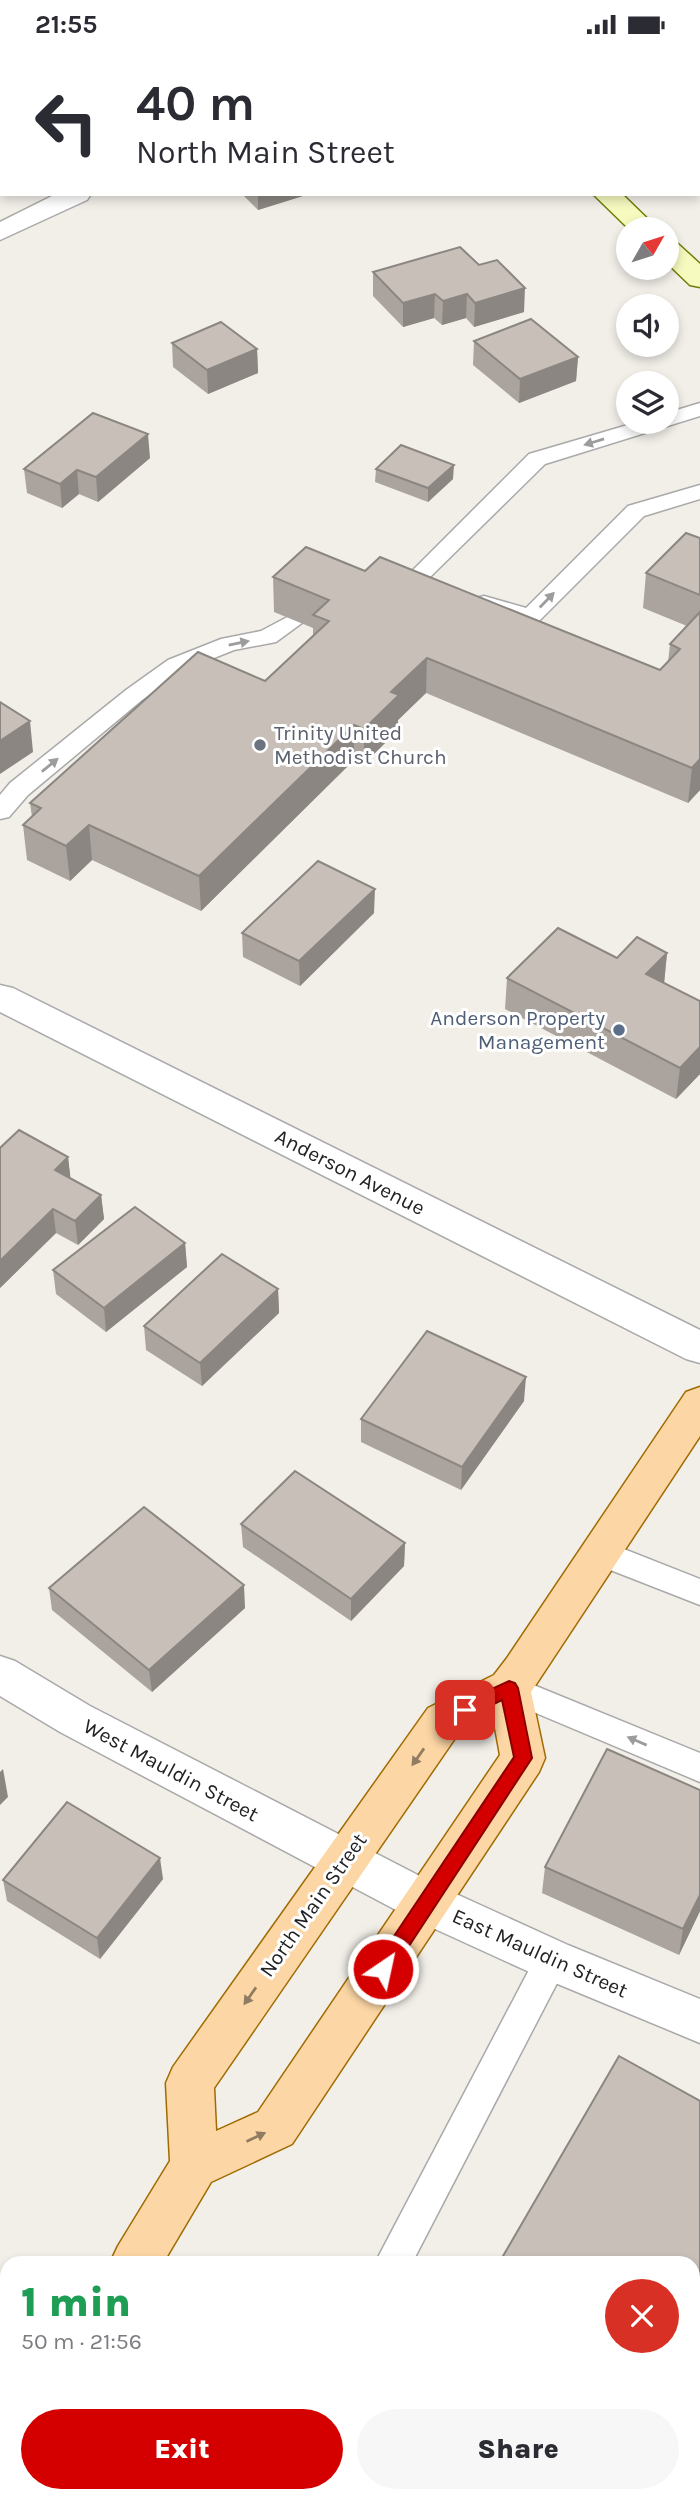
<!DOCTYPE html>
<meta charset="utf-8">
<style>
:root{--surface:#fff;--page:#f7f7f7;--text:#2b2b33;--muted:#7c7c81;--accent:#d40000}
body{margin:0;font-family:Karla,sans-serif;background:var(--page);color:var(--text);height:100vh;display:flex;flex-direction:column;font-size:26px;white-space:nowrap}
*{box-sizing:border-box;margin:0}
p{font-size:23px;color:var(--muted)}
.icon{flex:none;width:38px;height:38px;fill:none;stroke:currentColor;stroke-width:2;stroke-linecap:round;stroke-linejoin:round}
.map{position:relative;flex:1;overflow:hidden}
.sheet{position:absolute;left:0px;top:2207px;width:700px;height:247px;display:flex;flex-direction:column;background:var(--surface);border-radius:21px 21px 0 0;box-shadow:0 4px 10px #0003}
.sheet>*{flex:none}
.banner{position:absolute;left:0px;top:0px;width:700px;height:147px;box-shadow:0 4px 10px #0003;background:#fff;color:var(--text);overflow:hidden}
.needle{width:46px;rotate:51deg}
.controls{position:absolute;left:616px;top:168px;display:grid;gap:14px}
.controls a{display:grid;place-items:center;width:63px;height:63px;border-radius:50%;background:var(--surface);box-shadow:0 4px 10px #0003;font-size:35px}
.pin{position:absolute;display:grid;place-items:center;width:60px;height:60px;color:#fff;margin:-30px;border-radius:14px;box-shadow:0 4px 10px #0006}
.me{position:absolute;width:77px;margin:-38px;rotate:34deg;stroke-linejoin:round;filter:drop-shadow(0 0 5px #0008)}
.turn{display:flex;align-items:center;gap:24px;height:147px;padding:0 21px;font-size:32px}
.turn .icon{width:91px;height:91px;stroke-width:2.5}
.turn b{display:block;font-size:49px;line-height:60px}
.round{display:grid;place-items:center;flex:none;width:74px;height:74px;border-radius:37px;background:var(--page)}
.head{display:flex;align-items:center;justify-content:space-between;height:119px;padding:0 21px}
h1{font-size:42px;font-weight:800;line-height:52px;color:#1e9e55}
.button{display:flex;gap:14px;margin-top:auto;padding:14px 21px}
.button a{flex:1;height:80px;border-radius:42px;background:var(--accent);color:#fff;font-size:28px;font-weight:800;line-height:80px;text-align:center}
.button a+a{background:var(--page);color:var(--text)}
.status{display:flex;justify-content:space-between;align-items:center;height:49px;padding:0 35px;background:var(--surface);direction:ltr}
.status svg{height:19px;fill:currentColor}
.map>svg:first-child{display:block}
.lines{fill:none;stroke-linecap:round;stroke-linejoin:round}
.service-casing{stroke:#a9a9a9;stroke-width:3}
.minor-casing{stroke:#a9a9a9;stroke-width:3}
.tertiary-casing{stroke:#a9a9a9;stroke-width:3}
.secondary-casing{stroke:#707d05;stroke-width:3}
.primary-casing{stroke:#a06b00;stroke-width:3}
.service{fill:#fff;fill-rule:evenodd}
.minor{fill:#fff;fill-rule:evenodd}
.tertiary{fill:#fff;fill-rule:evenodd}
.secondary{fill:#f7fabf;fill-rule:evenodd}
.primary{fill:#fcd6a4;fill-rule:evenodd}
.wall{fill:#aba49e}
.shaded-wall{fill:#8b8681}
.building{fill:#c7bfb8;stroke:#8b8681;stroke-width:2}
.oneway{fill:#9c9c9c}
.oneway2{fill:#8f7c63}
.route{fill:#d40000;stroke:#8a0000;stroke-width:2}
.worship-dot{fill:#6b7280;stroke:#fff;stroke-width:2.5}
.service-dot{fill:#5c6f8a;stroke:#fff;stroke-width:2.5}
.labels{text-anchor:middle;stroke-width:6;stroke-linejoin:round;paint-order:stroke}
.worship-label{font-size:21px;fill:#5b616d;stroke:#fff;text-anchor:start}
.service-label{font-size:21px;fill:#4e5e75;stroke:#fff;text-anchor:end}
.street-label{font-size:21px;fill:#222;stroke:#fff}
</style>
<div class="status"><b>21:55</b><svg viewBox="0 0 49 12"><path d="M0 12V9h3v3zM5 12V6h3v6zM10 12V3h3v9zM15 12V0h3v12zM26 1h20v11H26zM47 4h2v5h-2z"/></svg></div>
<div class="map">
<svg width="700" height="2452" viewBox="0 0 700 2452">
<rect width="100%" height="100%" fill="#f2efe9"/>
<g class="lines">
<!-- service casing -->
<g class="service-casing">
<g id="service">
<path d="M700 354V367L545 415 424 534H408L405 529 529 405 638 373H667V364Z"/>
<path d="M700 436V450L644 467 539 572 531 574 476 559 473 554 476 549 484 547 526 559 628 457Z"/>
<path d="M295 564 303 566 306 571 276 593 234 601 184 621 142 651 28 746 9 768 0 770V746L10 734 126 641 168 611 221 590 261 582Z"/>
<path d="M601 1491 700 1530V1556L590 1513 586 1504 590 1495Z"/>
<path d="M509 1626 700 1704V1733L498 1648 493 1639 498 1630Z"/>
<path d="M552 1896 564 1900 569 1911 412 2214H375L540 1900Z"/>
</g>
</g>
<!-- minor casing -->
<g class="minor-casing">
<g id="minor">
<path d="M552 0H582L551 2Z"/>
<path d="M56 145H91L87 151 0 191V173Z"/>
<path d="M0 936 13 939 700 1281V1314L686 1310 0 963Z"/>
</g>
</g>
<!-- tertiary casing -->
<g class="tertiary-casing">
<path id="tertiary" d="M0 1607 15 1612 90 1657 443 1839 568 1896 700 1950V1994L536 1926 411 1869 60 1683 0 1647Z"/>
</g>
<!-- secondary casing -->
<g class="secondary-casing">
<g id="secondary">
<path d="M434 0H459L460 2H435Z"/>
<path d="M593 145H622L658 180H629Z"/>
<path d="M667 192 677 194 700 215V238L690 236 667 214Z"/>
</g>
</g>
<!-- primary casing -->
<g class="primary-casing">
<g id="primary">
<path d="M700 1338V1387L531 1643 545 1709 539 1723 292 2095 211 2133 163 2214H110L118 2197 170 2112 166 2034 173 2018 428 1659 494 1626 507 1609 686 1343ZM493 1668 500 1706 258 2063 216 2082 214 2039 458 1685Z"/>
<path d="M7 2400V2446H24L21 2452H0V2403Z"/>
</g>
</g>
<!-- service -->
<use href="#service" class="service"/>
<!-- minor -->
<use href="#minor" class="minor"/>
<!-- tertiary -->
<use href="#tertiary" class="tertiary"/>
<!-- secondary -->
<use href="#secondary" class="secondary"/>
<!-- primary -->
<use href="#primary" class="primary"/>
</g>
<!-- wall -->
<g class="wall">
<path d="M0 0 2 2V43L0 41Z"/>
<path d="M643 0H700V44H698V2H643Z"/>
<path d="M242 145H306V146L258 161Z"/>
<path d="M460 198 524 263 474 278 466 269 442 276 434 269 403 278 373 247V223Z"/>
<path d="M474 292 578 308 576 332 519 354 473 316Z"/>
<path d="M172 294 257 300 258 324 208 345 173 318Z"/>
<path d="M150 409 98 453 79 445 62 459 27 444 24 420Z"/>
<path d="M376 420 453 430 428 453 375 433Z"/>
<path d="M700 489V741L688 754 426 644 398 671V681L364 715 354 711 201 862 92 811 70 832 27 811 23 776 32 768 30 754 265 632 313 587V579L274 563 273 528 365 522 660 621 668 613 670 595 687 577 643 559 646 524Z"/>
<path d="M374 864 300 937 243 908 242 884Z"/>
<path d="M667 904 664 934 700 952V1025L676 1050 505 960 507 929 617 909Z"/>
<path d="M68 1108 70 1129 101 1146 104 1170 78 1196 56 1184 0 1239Z"/>
<path d="M185 1194 187 1218 106 1283 56 1245 53 1221Z"/>
<path d="M278 1240 279 1264 202 1337 146 1301 144 1277Z"/>
<path d="M524 1352 461 1441 361 1393V1370Z"/>
<path d="M241 1475 405 1494 404 1517 351 1572 243 1498Z"/>
<path d="M49 1539 245 1559 152 1643 52 1561Z"/>
<path d="M545 1818 700 1862 679 1906 542 1844Z"/>
<path d="M163 1830 100 1910 7 1852 3 1831Z"/>
</g>
<!-- shaded-wall -->
<g class="shaded-wall">
<path d="M700 21V44H698V22Z"/>
<path d="M265 145H306V146L258 161V147Z"/>
<path d="M525 239 524 263 474 278 475 254Z"/>
<path d="M435 245 434 269 403 278V254Z"/>
<path d="M467 245 466 269 442 276 443 252Z"/>
<path d="M257 300 258 324 208 345 207 321Z"/>
<path d="M578 308 576 332 519 354 520 330Z"/>
<path d="M148 385 150 409 98 453 96 428Z"/>
<path d="M454 416 453 430 428 453V439Z"/>
<path d="M77 421 79 445 62 459 60 435Z"/>
<path d="M427 609 426 644 398 671V681L364 715V680L391 643Z"/>
<path d="M30 672 33 703 0 725V692Z"/>
<path d="M354 676V711L201 862 199 827Z"/>
<path d="M700 710V741L688 754 692 719Z"/>
<path d="M89 776 92 811 70 832 66 797Z"/>
<path d="M375 840 374 864 300 937 299 912Z"/>
<path d="M667 904 664 935 646 925Z"/>
<path d="M700 998V1025L676 1050 680 1019Z"/>
<path d="M68 1108 71 1133 55 1121Z"/>
<path d="M101 1146 104 1170 78 1196 75 1172Z"/>
<path d="M53 1160 56 1184 0 1239V1212Z"/>
<path d="M185 1194 187 1218 106 1283 104 1259Z"/>
<path d="M278 1240 279 1264 202 1337 200 1314Z"/>
<path d="M526 1328 524 1352 461 1441 462 1418Z"/>
<path d="M405 1494 404 1517 351 1572V1550Z"/>
<path d="M244 1536 245 1559 152 1643 149 1621Z"/>
<path d="M3 1720 8 1748 0 1756V1723Z"/>
<path d="M160 1809 163 1830 100 1910 97 1889Z"/>
<path d="M700 1846V1862L679 1906 683 1880Z"/>
</g>
<!-- building -->
<g class="building">
<path d="M0 0H162L164 2H2V16L0 14Z"/>
<path d="M656 0H700V21L698 22V2H652Z"/>
<path d="M460 198 479 216 497 211 525 239 475 254 467 245 443 252 435 245 403 254 373 223Z"/>
<path d="M531 270 578 308 520 330 474 292Z"/>
<path d="M221 273 257 300 207 321 172 294Z"/>
<path d="M93 364 148 385 96 428 77 421 60 435 24 420Z"/>
<path d="M401 396 454 416 428 439 376 420Z"/>
<path d="M686 484 700 489V546L646 524Z"/>
<path d="M306 498 365 522 380 508 660 621 680 600 670 595 700 563V710L692 719 427 609 391 643 399 646 364 680 354 676 199 827 89 776 66 797 23 776 41 759 30 754 198 603 265 632 329 572 313 566 329 551 273 528Z"/>
<path d="M0 653 30 672 0 692Z"/>
<path d="M318 812 375 840 299 912 242 884Z"/>
<path d="M558 879 617 909 637 888 667 904 646 925 700 952V998L680 1019 507 929Z"/>
<path d="M19 1081 68 1108 55 1121 101 1146 75 1172 53 1160 0 1212V1099Z"/>
<path d="M135 1158 185 1194 104 1259 53 1221Z"/>
<path d="M222 1205 278 1240 200 1314 144 1277Z"/>
<path d="M427 1282 526 1328 462 1418 361 1370Z"/>
<path d="M295 1422 405 1494 351 1550 241 1475Z"/>
<path d="M144 1458 244 1536 149 1621 49 1539Z"/>
<path d="M607 1700 700 1741V1846L683 1880 545 1818Z"/>
<path d="M67 1753 160 1809 97 1889 3 1831Z"/>
<path d="M619 2007 700 2052V2452H361L365 2446H693V2214H499Z"/>
</g>
<!-- one-way arrows -->
<defs><path id="oneway-solid" d="M-6-.8H1V-3.2L6.5 0L1 3.2V.8H-6Z" transform="scale(1.75)"/></defs>
<g class="oneway">
<use href="#oneway-solid" transform="translate(594 393) rotate(163)"/>
<use href="#oneway-solid" transform="translate(547 551) rotate(-46)"/>
<use href="#oneway-solid" transform="translate(239 594) rotate(-12)"/>
<use href="#oneway-solid" transform="translate(50 716) rotate(-39)"/>
<use href="#oneway-solid" transform="translate(637 1692) rotate(-157)"/>
</g>
<g class="oneway2">
<use href="#oneway-solid" transform="translate(418 1708) rotate(125)"/>
<use href="#oneway-solid" transform="translate(250 1947) rotate(125)"/>
<use href="#oneway-solid" transform="translate(256 2088) rotate(-25)"/>
</g>
<!-- route -->
<path class="route" d="M509 1632 515 1634 518 1639 532 1709 390 1926 383 1929 376 1926 373 1920 376 1914 514 1708 502 1651 465 1669 459 1666 456 1661 459 1655Z"/>
<!-- markers -->
<circle class="worship-dot" cx="260" cy="696" r="7"/>
<circle class="service-dot" cx="619" cy="981" r="7"/>
<g class="labels">
<!-- worship labels -->
<g class="worship-label">
<text x="274" y="691">Trinity United<tspan x="274" dy="24">Methodist Church</tspan></text>
</g>
<!-- service labels -->
<g class="service-label">
<text x="605" y="976">Anderson Property<tspan x="605" dy="24">Management</tspan></text>
</g>
<!-- street labels -->
<g class="street-label">
<text transform="translate(350 1123) rotate(27)" y="7">Anderson Avenue</text>
<text transform="translate(171 1721) rotate(28)" y="7">West Mauldin Street</text>
<text transform="translate(313 1856) rotate(-55)" y="7">North Main Street</text>
<text transform="translate(540 1904) rotate(24)" y="7">East Mauldin Street</text>
</g>
</g>
</svg>
<div class="controls">
<a><svg class="needle" viewBox="-14 -14 28 28"><path d="M0-13l5 13h-10z" fill="#e53935"/><path d="M0 13l5-13h-10z" fill="#7c7c81"/></svg></a>
<a><svg class="icon" aria-label="sound" viewBox="0 0 24 24"><path d="M4 9h4l5-4v14l-5-4H4zM17 9q2 3 0 6"/></svg></a>
<a><svg class="icon" aria-label="layers" viewBox="0 0 24 24"><path d="M12 4l9 5-9 5-9-5zM3 14l9 5 9-5"/></svg></a>
</div>
<div class="pin" style="left:465px;top:1661px;background:#d93025"><svg class="icon" aria-label="arrive" viewBox="0 0 24 24"><path d="M6 21V4h12l-3 4 3 4H6"/></svg></div>
<svg class="me" style="left:383px;top:1920px" viewBox="-20 -20 40 40"><circle r="17" fill="#d40000" stroke="#fff" stroke-width="3"/><path d="M0-11L8 9 0 5-8 9z" fill="#fff"/></svg>
<div class="banner">
<div class="turn"><svg class="icon" aria-label="left" viewBox="0 0 24 24"><path d="M17 20v-9H6M10 6l-5 5 5 5"/></svg><div><b>40 m</b>North Main Street</div></div>
</div>
<section class="sheet">
<div class="head"><div><h1>1 min</h1><p>50 m · 21:56</p></div><a class="round" style="background:#d93025;color:#fff"><svg class="icon" aria-label="close" viewBox="0 0 24 24"><path d="M6 6l12 12M18 6L6 18"/></svg></a></div>
<div class="button"><a>Exit</a><a>Share</a></div>
</section>
</div>
